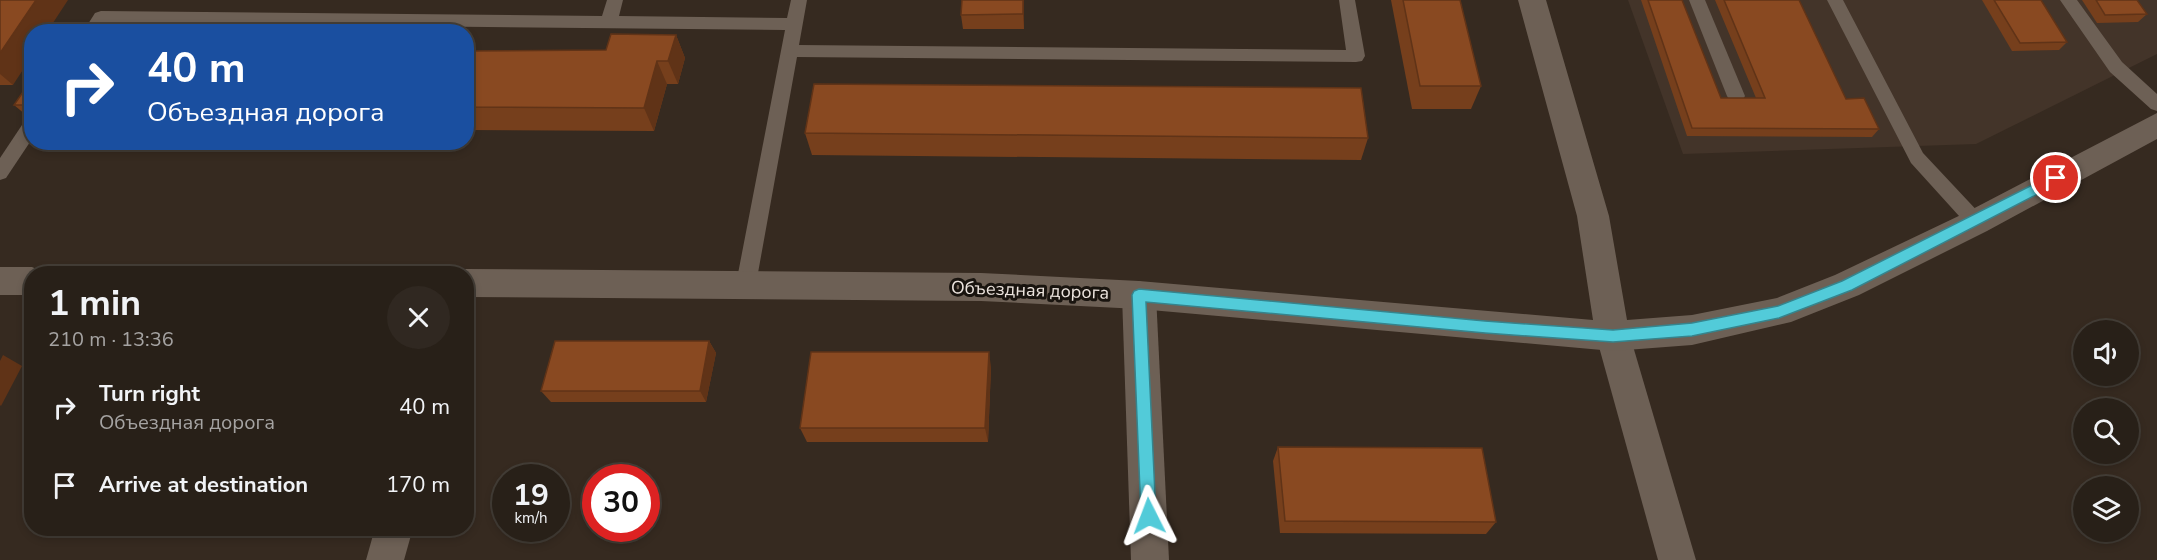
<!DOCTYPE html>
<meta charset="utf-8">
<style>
:root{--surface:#282018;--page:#302821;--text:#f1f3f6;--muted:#a5a3a2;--line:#443e37}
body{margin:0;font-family:"Nunito Sans",sans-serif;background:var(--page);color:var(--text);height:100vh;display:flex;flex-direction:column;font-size:22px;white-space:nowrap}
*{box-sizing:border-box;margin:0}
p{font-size:20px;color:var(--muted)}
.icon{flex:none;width:33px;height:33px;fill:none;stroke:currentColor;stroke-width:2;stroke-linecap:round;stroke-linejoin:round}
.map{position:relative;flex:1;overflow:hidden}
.sheet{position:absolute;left:24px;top:266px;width:450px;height:270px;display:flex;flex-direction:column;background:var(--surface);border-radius:24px;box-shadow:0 3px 9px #0003,0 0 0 2px var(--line)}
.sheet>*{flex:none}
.top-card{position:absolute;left:24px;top:24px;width:450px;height:126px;border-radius:24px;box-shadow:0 3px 9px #0003,0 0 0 2px var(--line);background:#1a4fa0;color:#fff;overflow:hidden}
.controls{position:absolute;left:2073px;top:320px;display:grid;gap:12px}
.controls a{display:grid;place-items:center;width:66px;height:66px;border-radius:50%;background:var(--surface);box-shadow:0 3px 9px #0003,0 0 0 2px var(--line);font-size:30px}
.speed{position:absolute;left:492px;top:464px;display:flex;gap:12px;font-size:30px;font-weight:700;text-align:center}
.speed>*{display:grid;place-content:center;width:78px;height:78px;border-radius:50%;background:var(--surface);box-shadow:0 3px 9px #0003,0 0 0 2px var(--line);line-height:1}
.speed small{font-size:15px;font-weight:400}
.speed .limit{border:9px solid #d22;background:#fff;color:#111}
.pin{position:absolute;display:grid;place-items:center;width:51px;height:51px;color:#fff;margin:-26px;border:3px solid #fff;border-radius:50%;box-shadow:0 2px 6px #0007}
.me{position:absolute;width:66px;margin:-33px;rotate:357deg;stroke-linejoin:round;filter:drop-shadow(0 0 4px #0008)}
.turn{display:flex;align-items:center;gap:21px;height:126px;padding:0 24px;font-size:27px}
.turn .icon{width:78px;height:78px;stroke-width:2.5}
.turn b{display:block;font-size:42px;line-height:51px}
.round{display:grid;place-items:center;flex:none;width:63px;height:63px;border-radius:32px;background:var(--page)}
.summary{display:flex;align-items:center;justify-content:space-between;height:102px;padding:0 24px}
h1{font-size:36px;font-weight:700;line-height:45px}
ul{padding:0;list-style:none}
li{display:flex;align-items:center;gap:18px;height:78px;padding:0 24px}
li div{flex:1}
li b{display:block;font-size:22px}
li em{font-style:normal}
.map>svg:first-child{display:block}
.industrial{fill:#433429}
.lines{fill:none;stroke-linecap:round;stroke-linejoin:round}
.lane{fill:#6d6055;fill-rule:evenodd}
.street{fill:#6d6055;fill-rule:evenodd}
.secondary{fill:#6d6055;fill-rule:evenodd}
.wall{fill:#763f1c}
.shaded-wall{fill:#603317}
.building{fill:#894921;stroke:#603317;stroke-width:1.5}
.route{fill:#52cbd9;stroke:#35848d;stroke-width:1.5}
.labels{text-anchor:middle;stroke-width:6;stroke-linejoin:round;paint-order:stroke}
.street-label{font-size:18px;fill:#ede5df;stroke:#19140f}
</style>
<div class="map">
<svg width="2157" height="560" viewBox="0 0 2157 560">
<rect width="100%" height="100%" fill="#362a20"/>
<!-- industrial -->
<path class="industrial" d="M1628 0H2157V54L1976 144 1683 154Z"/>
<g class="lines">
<!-- lane -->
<g class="lane">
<path d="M607 0H623L619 16 787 18 791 0H807L799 45 1346 50 1339 0H1355L1365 56 1362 61 1356 62 797 57 756 284 753 290 746 292 739 290 736 284 785 30 106 23 100 32H83L95 13 101 11 602 16Z"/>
<path d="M1689 0H1705L1745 96 1742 101H1730L1727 96Z"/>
<path d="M1827 0H1843L1923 153 1983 217 1985 222 1983 227 1976 230 1969 227 1911 163Z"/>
<path d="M2060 0H2077L2122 62 2157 94V111L2151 109 2110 72Z"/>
<path d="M32 117V139L6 178 0 180V158L26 119Z"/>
</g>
<!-- street -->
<g class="street">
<path d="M1139 281 1151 285 1156 295 1169 560H1131L1122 295 1127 285Z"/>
<path d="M1613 321 1625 326 1630 336 1696 560H1658L1596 336 1601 326Z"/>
<path d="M375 528H413L404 560H366Z"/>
</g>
<!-- secondary -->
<g class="secondary">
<path d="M1518 0H1546L1609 216 1627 320 1692 315 1777 298 1835 275 1965 213 2157 113V139L1987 231 1859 295 1791 322 1692 345 1613 351 1139 309 981 301 466 297V273H455L466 269 981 273 1139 281 1593 320 1577 216Z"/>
<path d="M0 267H32L45 273H32V295H0Z"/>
</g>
</g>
<!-- wall -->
<g class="wall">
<path d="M0 0 13 85H0Z"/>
<path d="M1024 0V29H963L961 15Z"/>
<path d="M1391 0H1460L1481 86 1471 109H1412Z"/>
<path d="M1641 0H1682L1721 98H1756L1715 0H1799L1846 99 1879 129 1872 137 1687 136Z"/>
<path d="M1982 0H2041L2067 42 2059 50 2012 51Z"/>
<path d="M2082 0H2137L2147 14 2138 22 2097 23Z"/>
<path d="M676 35 685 58 678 84H667L654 131 466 130V51L606 50Z"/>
<path d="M32 79V120L14 105Z"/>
<path d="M805 133 1368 138 1361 160 812 155Z"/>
<path d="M709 341 716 353 706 402H551L541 391Z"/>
<path d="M991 367 988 442H807L800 428Z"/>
<path d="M1278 447 1496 522 1486 534 1280 533 1273 461Z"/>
</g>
<!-- shaded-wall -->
<g class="shaded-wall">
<path d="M36 0H68L47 32H32V56L13 85 0 74V53Z"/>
<path d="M1023 0H1024V29L1023 14Z"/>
<path d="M676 35 685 58 678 84 668 61Z"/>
<path d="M657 61 667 84 654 131 644 108Z"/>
<path d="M709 341 716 353 706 402 700 391Z"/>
<path d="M989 352 991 367 988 442 985 428Z"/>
<path d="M3 355 22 366 1 406 0 405V361Z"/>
</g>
<!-- building -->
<g class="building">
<path d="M0 0H36L0 53Z"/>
<path d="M962 0H1023V14L961 15Z"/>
<path d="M1403 0H1460L1481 86H1420Z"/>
<path d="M1648 0H1682L1721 98H1765L1724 0H1799L1846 99 1864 98 1879 129 1692 128Z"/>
<path d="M1994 0H2041L2067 42 2020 43Z"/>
<path d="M2096 0H2137L2147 14 2105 15Z"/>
<path d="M611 34 676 35 668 61H657L644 108 466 107V51L606 50Z"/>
<path d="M32 79V105H14Z"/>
<path d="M814 84 1361 88 1368 138 805 133Z"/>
<path d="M555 341H709L700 391H541Z"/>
<path d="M811 352H989L985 428H800Z"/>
<path d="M32 391V399H27Z"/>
<path d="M1278 447 1482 448 1496 522 1285 521Z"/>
</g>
<!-- route -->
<path class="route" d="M2056 173 2063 178 2061 182 1852 290 1779 318 1692 336 1613 342 1485 333 1146 302 1156 516 1154 521 1149 523 1143 521 1141 516 1132 295 1134 291 1139 289 1485 321 1613 330 1692 323 1778 306 1842 281Z"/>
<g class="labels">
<!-- street labels -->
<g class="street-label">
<text transform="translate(1030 290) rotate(2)" y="6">Объездная дорога</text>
</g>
</g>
</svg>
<div class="controls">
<a><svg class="icon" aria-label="sound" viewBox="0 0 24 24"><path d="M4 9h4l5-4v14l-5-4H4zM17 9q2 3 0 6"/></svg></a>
<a><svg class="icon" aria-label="search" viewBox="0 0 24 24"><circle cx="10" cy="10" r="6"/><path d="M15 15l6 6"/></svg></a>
<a><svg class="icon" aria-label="layers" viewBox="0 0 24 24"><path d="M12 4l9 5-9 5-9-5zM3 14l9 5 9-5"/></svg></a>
</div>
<div class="speed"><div>19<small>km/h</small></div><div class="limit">30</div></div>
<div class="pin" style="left:2056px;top:178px;background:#d93025"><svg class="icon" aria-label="arrive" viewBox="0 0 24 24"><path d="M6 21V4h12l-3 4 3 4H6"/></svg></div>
<svg class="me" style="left:1149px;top:516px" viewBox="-20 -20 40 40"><path d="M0-17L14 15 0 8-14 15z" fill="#52cbd9" stroke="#fff" stroke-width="4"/></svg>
<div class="top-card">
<div class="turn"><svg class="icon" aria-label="right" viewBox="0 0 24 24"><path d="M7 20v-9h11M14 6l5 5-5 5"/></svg><div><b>40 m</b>Объездная дорога</div></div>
</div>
<section class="sheet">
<div class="summary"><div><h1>1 min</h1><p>210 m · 13:36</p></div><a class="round"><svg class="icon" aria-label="close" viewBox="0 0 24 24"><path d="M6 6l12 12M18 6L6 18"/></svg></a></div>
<ul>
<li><svg class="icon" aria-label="right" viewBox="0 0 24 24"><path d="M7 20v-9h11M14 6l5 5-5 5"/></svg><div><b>Turn right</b><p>Объездная дорога</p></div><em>40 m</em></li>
<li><svg class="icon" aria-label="arrive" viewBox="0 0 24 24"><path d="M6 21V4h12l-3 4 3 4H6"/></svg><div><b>Arrive at destination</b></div><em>170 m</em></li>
</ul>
</section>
</div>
